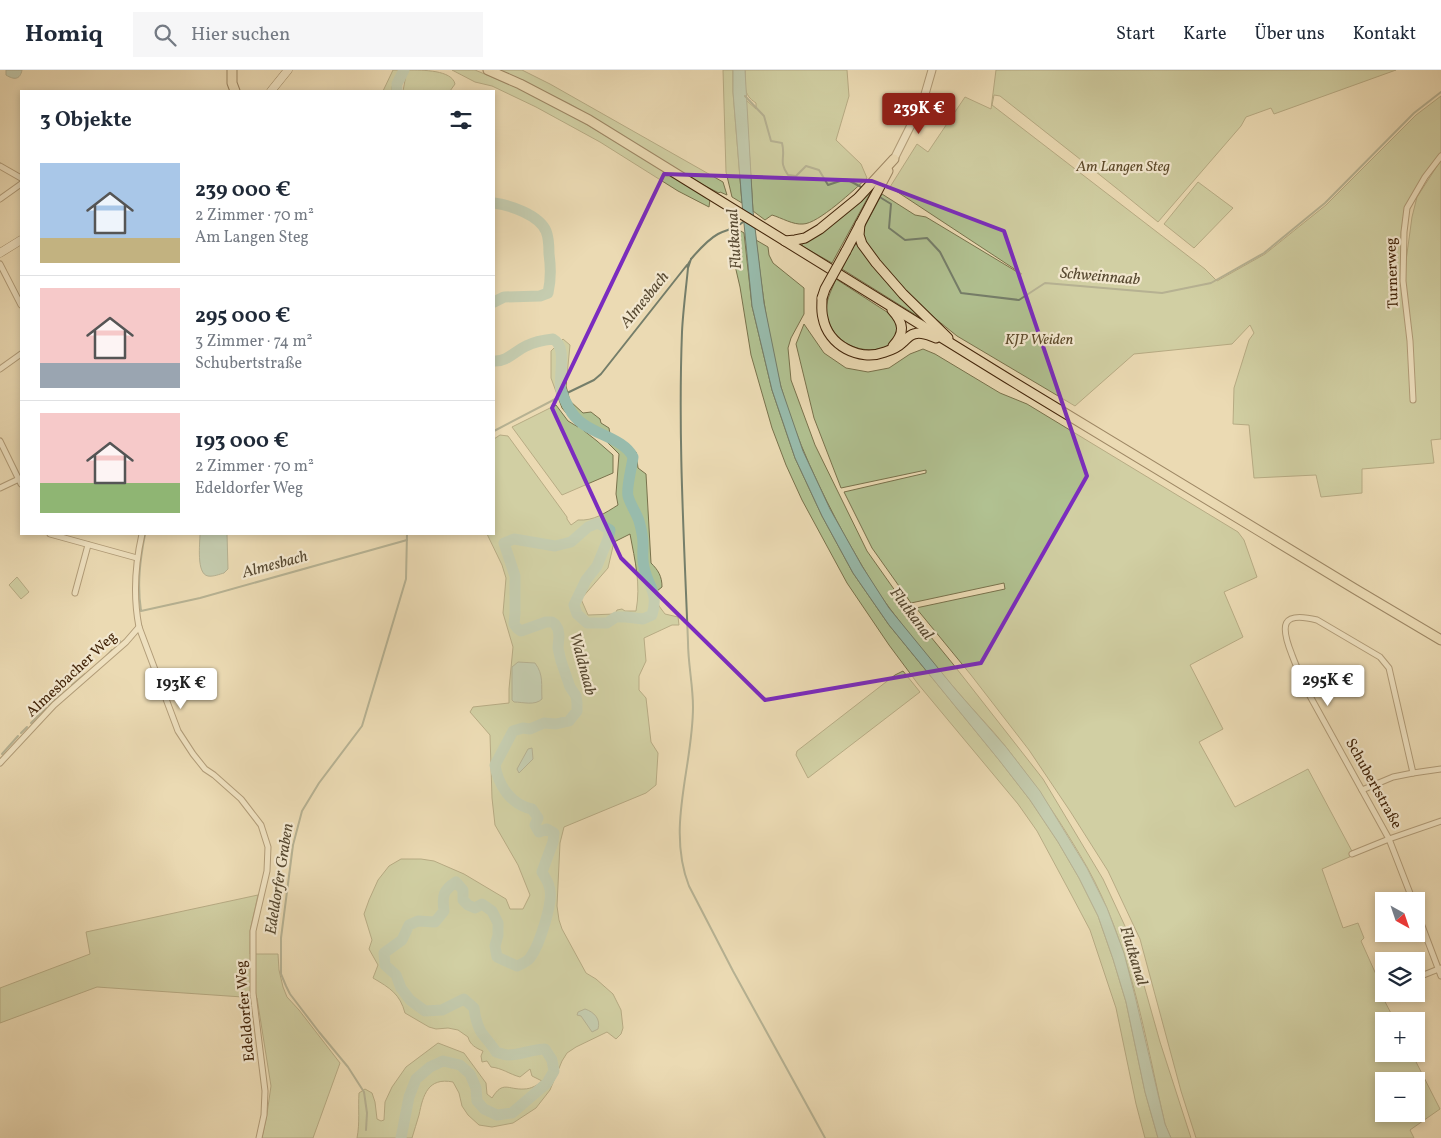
<!DOCTYPE html>
<html lang="de">
<meta charset="utf-8">
<style>
body{margin:0;font-family:Vollkorn,serif;background:#f6f6f7;color:#1f2937;height:100vh;display:flex;flex-direction:column;font-size:19px;white-space:nowrap}
*{box-sizing:border-box;margin:0}
p{font-size:16px;color:#747a83}
.icon{flex:none;width:28px;height:28px;fill:none;stroke:currentColor;stroke-width:2;stroke-linecap:round;stroke-linejoin:round}
.map{position:relative;flex:1;overflow:hidden}
.drawer{position:absolute;left:20px;top:20px;width:475px;height:445px;display:flex;flex-direction:column;background:#fff;border-radius:0px;box-shadow:0 2px 8px #0003}
.drawer>*{flex:none}
.needle{width:32px;rotate:140deg}
.buttons{position:absolute;left:1375px;top:822px;display:grid;gap:10px}
.buttons a{display:grid;place-items:center;width:50px;height:50px;border-radius:0px;background:#fff;box-shadow:0 2px 8px #0003;font-size:25px}
.price{position:absolute;translate:-50% -42px;padding:0 11px;border-radius:5px;background:#fff;color:#222;font-size:16px;line-height:32px;filter:drop-shadow(0 1px 2px #0008)}
.price::after{content:'';position:absolute;left:50%;top:30px;width:15px;height:11px;margin-left:-8px;background:inherit;clip-path:polygon(0 0,100% 0,50% 100%)}
.price.current{background:#8f2418;color:#fff}
ul{padding:0;list-style:none}
li{display:flex;align-items:center;gap:15px;height:125px;padding:0 20px}
li+li{border-top:1px solid #e0e1e3}
li span{display:grid;place-items:center;flex:none;width:140px;height:100px;border-radius:0px;color:#555}
li>.icon{margin-inline-start:auto}
span .icon{width:60px;height:60px;fill:#fffc;stroke-width:1}
li b{font-size:21px}
h2{display:flex;justify-content:space-between;align-items:center;height:60px;padding:0 20px;font-size:21px}
header{display:flex;align-items:center;gap:30px;box-sizing:border-box;height:70px;padding:0 25px;background:#fff;border-bottom:1px solid #e0e1e3}
header strong{font-size:24px}
nav{display:flex;gap:28px;margin-inline-start:auto;font-size:18px}
.search{width:350px;height:45px;background:#f6f6f7;display:flex;align-items:center;gap:12px;box-sizing:border-box;padding:0 18px;border-radius:0px;color:#747a83;font-size:19px}
.map>svg:first-child{display:block}
</style>
<header>
<strong>Homiq</strong>
<div class="search"><svg class="icon" aria-label="search" viewBox="0 0 24 24"><circle cx="10" cy="10" r="6"/><path d="M15 15l6 6"/></svg>Hier suchen</div>
<nav><a>Start</a><a>Karte</a><a>Über uns</a><a>Kontakt</a></nav>
</header>
<div class="map">
<svg width="1441" height="1068" viewBox="0 0 1441 1068">
<rect width="100%" height="100%" fill="#ebdab3"/>
<filter id="stains"><feTurbulence type="fractalNoise" baseFrequency=".004" numOctaves="4"/><feColorMatrix values="0 0 0 0 .2 0 0 0 0 .09 0 0 0 0 .02 0 0 0 .5 -.17"/></filter>
<radialGradient id="worn" r=".72"><stop offset=".6" stop-color="#630" stop-opacity="0"/><stop offset="1" stop-color="#630" stop-opacity=".3"/></radialGradient>
<!-- green -->
<g fill="#b1c191" stroke="#79724c" fill-rule="evenodd">
<polygon points="393,0 399,0 392,17 392,21 383,21"/>
<path d="M408 0C423 0 452 0 455 14L450 21H403L406 5Z"/>
<polygon points="452,0 475,0 518,18 576,48 710,129 709,137 678,121 600,72 536,37 492,16 475,12"/>
<polygon points="500,0 522,0 550,14 723,112 727,125 720,122 719,123 705,116 570,34"/>
<polygon points="723,0 733,0 733,22 742,133 732,127 726,102"/>
<path d="M745 0H847L849 26 836 70 861 94 867 108C855 119 818 154 803 154 793 155 782 148 772 145L765 150 753 141 746 30 756 39V33C742 24 746 16 745 0Z"/>
<path d="M996 0H1396L1274 44 1271 38 1246 47 1241 56 1158 152C1106 109 1053 68 1000 26L994 25 992 35 1205 199 1217 211 1265 184 1326 135 1416 45 1441 26V83L1425 103 1404 144 1401 163V192L1406 191 1412 147 1417 127 1441 90V369L1431 370 1434 393 1362 399V423L1321 427 1316 405 1254 408 1249 355 1233 354 1234 318 1249 270 1254 263 1250 255 1232 274 1134 284 1075 336 957 266 926 241 896 212 864 172 862 164 865 156 882 124 915 145 926 147 1019 203 1022 204 890 117 917 74 928 82 965 27 991 39Z"/>
<polygon points="1198,112 1233,138 1194,178 1164,154"/>
<polygon points="872,120 832,193 802,176 802,172 846,142"/>
<polygon points="733,156 744,163 752,236 772,320 795,388 822,446 853,503 889,555 999,690 1030,730 1058,772 1079,808 1098,846 1113,889 1126,932 1145,1022 1158,1068 1145,1068 1136,1034 1116,938 1090,860 1072,826 1037,761 1018,734 918,614 889,575 847,513 802,430 786,395 772,358 751,285 740,217 730,174 731,166"/>
<path d="M756 170 768 177 769 185 773 193 804 218V244L791 268 788 278 791 310 815 375 867 481 908 539 953 594 1043 709 1103 809 1131 869 1160 972 1191 1068H1171L1165 1054C1145 967 1131 876 1087 797 1063 755 1036 715 1006 677 991 658 973 640 957 621 934 595 912 568 891 540 874 518 860 492 846 468 820 420 796 370 781 317 768 269 762 219 756 170Z"/>
<polygon points="857,174 887,212 927,252 842,199 853,176"/>
<path d="M836 209 890 244C920 282 850 295 831 257 828 251 826 245 826 239 827 228 832 219 836 209Z"/>
<path d="M804 254 824 283 846 298 868 302 889 298 910 284 923 279 935 284 1000 323 1027 334 1238 462 1244 470 1257 507 1224 522 1243 567 1190 595 1223 659 1199 672 1235 737 1308 699 1354 785 1322 799 1343 858 1358 853 1364 868 1361 871 1383 920 1381 924 1395 951H1384V984H1412L1440 1039 1410 1060 1414 1068H1196L1181 1021 1140 869 1108 801 1070 741 1029 680 971 605 916 538 1005 519 1004 513 911 533 872 478 844 422 926 403V400L841 418 814 348 796 274ZM1384 1011H1416V1044H1384Z"/>
<path d="M563 269 570 275 566 316 570 331 583 343 591 342 600 349 601 353 609 358 610 364 636 382 638 398 646 404 651 493C658 500 662 506 662 517L657 521 654 520 659 536 665 544 678 547 679 555H672L644 568 646 591 639 606V620L646 628 651 672 658 683 656 715 646 723 564 757 560 773 557 836 559 850 562 859 586 903 596 909 613 924 621 940 623 958 621 964 616 969 607 962 576 977 567 983 562 991 550 1020 536 1038 513 1053 492 1057 479 1055 468 1045 462 1036 459 1023 453 1012C428 1007 423 1025 419 1045 417 1053 414 1060 412 1068H357C360 1053 358 1038 359 1023L365 1019 372 1023 375 1032 377 1049 381 1051 384 1050 385 1032 392 1017 406 997 438 973 464 983 486 1013 487 1024 492 1028C503 1010 508 1020 524 1019 531 1019 538 1015 542 1011L532 1006 530 999 520 1007C509 1004 502 998 491 997L487 991 482 992 481 986 483 981C476 978 470 975 468 967L458 960 448 958 436 959 429 957 405 943C400 924 390 918 373 908L378 895 369 879 372 870 364 844 369 830 378 810 389 796 401 789H421L434 791 464 804 506 829 510 839H523L530 825 518 795 495 755 492 728 490 665 470 642 473 637 509 633V619L513 577 503 543 506 508 502 495 487 464H494V369L500 365 508 366 567 447V449L571 455 578 450C594 451 605 443 618 435L616 424 619 384 605 370 583 360 597 371 613 385V403L562 425 512 357 556 335 568 351 578 357 562 338 551 308V281ZM630 464C635 491 641 514 636 541H625L622 539 617 540 615 544 588 545 581 529 608 498 614 472Z"/>
<polygon points="17,507 29,522 21,529 9,515"/>
<polygon points="903,601 920,622 808,708 796,685 797,681 895,605"/>
<polygon points="258,825 250,861 250,884 278,884 279,900 283,917 287,927 299,940 340,993 313,1068 262,1068 267,1044 271,1016 257,928 97,917 0,953 0,918 90,884 86,862"/>
</g>
<!-- water -->
<g fill="#98bbac" stroke="#757e6a">
<path d="M6 0H22C20 10 14 10 6 5Z"/>
<polygon points="733,0 745,0 753,141 764,233 781,317 803,381 830,439 862,496 889,538 956,620 1006,677 1040,721 1087,798 1107,838 1124,883 1136,930 1165,1054 1171,1068 1158,1068 1145,1022 1126,932 1113,889 1098,846 1079,808 1058,772 1030,730 999,690 889,555 853,503 822,446 795,388 772,320 752,236 742,133 733,22"/>
<path d="M200 464H227L228 499 224 503C220 504 213 507 208 506 196 504 200 473 200 464Z"/>
<path d="M518 592 535 593C544 605 541 615 542 629 535 636 523 632 514 632L512 630V597Z"/>
<polygon points="532,678 533,689 519,703 517,699 528,679"/>
<path d="M585 939C594 942 601 949 598 959L592 962 581 946 577 945 578 942Z"/>
</g>
<g fill="none" stroke-linecap="round" stroke-linejoin="round">
<!-- stream -->
<g stroke="#757e6a" stroke-width="2">
<path d="M745 26 764 46 771 71 782 73C786 88 778 91 788 105L796 106 806 96 819 100 828 115 846 109 863 118"/>
<polyline points="878,126 891,134 889,158 905,170 927,168 940,182 961,223 1019,230 1045,213 1162,223 1211,213 1264,183 1325,133 1414,43 1441,22"/>
<path d="M691 189 688 198 690 191 687 196 688 198C686 219 683 241 682 262 678 366 684 469 688 572 688 594 693 615 693 637 693 697 666 757 689 816L733 901 825 1068"/>
<path d="M691 189C699 180 707 170 718 164 727 159 734 160 743 152"/>
<polyline points="565,324 594,310 601,304 687,195"/>
<polyline points="494,361 563,325"/>
<path d="M145 464C140 490 137 514 141 541L200 528 407 470"/>
<polyline points="117,575 120,571"/>
<polyline points="106,587 112,580"/>
<polyline points="72,615 85,604"/>
<polyline points="49,635 67,620"/>
<polyline points="31,653 46,638"/>
<polyline points="21,663 27,657"/>
<polyline points="2,684 18,666"/>
<polyline points="366,1060 367,1043 364,1022 348,997 319,962 290,924 286,916 281,904 281,868 293,775 302,741 319,713 362,656 406,509 407,464"/>
</g>
<!-- river -->
<g stroke="#98bbac" stroke-width="11">
<polyline points="397,21 397,14 404,0"/>
<path d="M494 133C510 135 539 145 546 161 549 168 549 177 549 184 551 198 551 210 548 223L540 226 504 227 494 232"/>
<path d="M401 1068 409 1027 416 1009 430 997 443 991 460 995 470 1004 476 1018 477 1031 484 1039 497 1045 512 1043 547 1013 554 1001 552 990 545 979C533 979 521 985 508 985 504 985 500 983 496 982 492 975 486 969 481 962 477 955 475 946 474 938L464 929 442 940 425 941 410 930 401 918 396 905 385 895 384 883 402 870 409 855 418 851 435 852 444 841C442 826 443 820 456 812L463 820V830L468 835 475 838 482 834 492 841 498 853V865L495 876 497 887 517 896C521 894 527 892 530 888 539 876 555 829 549 816 548 811 544 806 542 802L553 772 554 763 547 759 539 762 535 755 538 748 532 739C511 735 498 715 495 695L513 661 523 658 530 659 544 653 556 654 569 651 577 641V633L576 626 570 617 561 591 558 578 559 566 558 559 555 554 552 552H546L521 561 517 558 514 554 515 544V506L504 473 514 469 555 476 571 472 588 457 598 453 610 460 608 469 597 496 586 510 574 535 577 544 587 553H607L616 547H626L643 549 652 545C659 522 648 517 644 497 642 489 643 481 643 474 643 466 641 458 639 451 636 442 630 434 628 426 626 418 632 397 633 387 621 364 582 365 569 338 566 333 563 326 561 320 558 305 568 277 553 269 544 270 534 272 526 276 515 281 507 292 494 291"/>
</g>
<!-- minor casing -->
<g stroke="#6c5133" stroke-width="7">
<g id="minor">
<polyline points="0,96 21,108"/>
<polyline points="0,129 21,114"/>
<polyline points="0,194 21,235"/>
<polyline points="0,299 21,284"/>
<polyline points="1413,330 1410,271 1403,211 1404,162 1407,138 1425,107 1441,86"/>
<polyline points="0,371 21,414"/>
<polyline points="0,418 21,408"/>
<polyline points="50,464 137,488"/>
<path d="M142 464C135 495 133 526 139 557L178 661 193 684 205 699 214 705 241 729 261 755 268 777 267 801 253 861V923L265 1021 264 1045 259 1068"/>
<polyline points="75,523 88,475"/>
<polyline points="0,693 54,635 126,572 139,557"/>
<polyline points="1362,720 1393,707 1413,703 1441,699"/>
<polyline points="1352,784 1389,769 1441,751"/>
<path d="M1413 831 1389 769 1305 617C1301 606 1296 596 1292 585 1280 555 1281 541 1317 550L1380 587 1389 598 1413 703"/>
<polyline points="1416,840 1441,906"/>
<polyline points="1416,908 1441,898"/>
</g>
</g>
<!-- tertiary casing -->
<g stroke="#6c5133" stroke-width="9">
<polyline id="tertiary" points="894,89 923,31 932,0"/>
</g>
<!-- secondary casing -->
<g stroke="#412308" stroke-width="9">
<g id="secondary">
<polyline points="271,21 288,0"/>
<polyline points="0,183 21,170"/>
</g>
</g>
<!-- primary casing -->
<g stroke="#412308" stroke-width="11">
<g id="primary">
<polyline points="232,0 232,13 235,21"/>
<polyline points="488,0 520,14 589,50 1007,308 1355,519 1441,570"/>
<polyline points="860,154 859,165 862,174 876,193 903,224 948,268"/>
<polyline points="785,171 795,170 805,168 820,159 858,128 894,89"/>
<polyline points="846,181 888,101"/>
<path d="M822 228C822 235 821 241 823 248 828 275 859 292 885 282 891 280 898 277 902 273 906 270 909 265 914 264 922 261 930 266 936 268"/>
<path d="M892 240C904 253 905 263 893 276"/>
</g>
</g>
<!-- minor -->
<use href="#minor" stroke="#f2e7ce" stroke-width="5"/>
<!-- tertiary -->
<use href="#tertiary" stroke="#f2e7ce" stroke-width="7"/>
<!-- secondary -->
<use href="#secondary" stroke="#f2e7ce" stroke-width="8"/>
<!-- primary -->
<use href="#primary" stroke="#ebdab3" stroke-width="9"/>
<!-- primary-bridge casing -->
<g stroke="#412308" stroke-width="11" stroke-linecap="butt">
<polyline id="primary-bridge" points="822,228 825,219 846,181"/>
</g>
<!-- primary-bridge -->
<use href="#primary-bridge" stroke="#ebdab3" stroke-width="9"/>
</g>
<!-- marked area -->
<path d="M0 0H1441V1068H0ZM664 104 872 111 1004 161 1087 406 981 593 765 630 621 488 552 338Z" fill="#ebdab3" fill-opacity=".55" fill-rule="evenodd"/>
<path fill="none" stroke="#7b2cbf" stroke-width="4" stroke-linejoin="round" d="M664 104 872 111 1004 161 1087 406 981 593 765 630 621 488 552 338Z"/>
<g text-anchor="middle" dominant-baseline="central" stroke-width="4.5" stroke-linejoin="round" paint-order="stroke">
<!-- park labels -->
<g font-size="15" font-style="italic" fill="#5d4a2a" stroke="#f2e7ce">
<text x="1123" y="97">Am Langen Steg</text>
<text x="1039" y="270">KJP Weiden</text>
</g>
<!-- street labels -->
<g font-size="15" fill="#412308" stroke="#f2e7ce">
<text transform="translate(1393 203) rotate(-92)">Turnerweg</text>
<text transform="translate(72 605) rotate(-43)">Almesbacher Weg</text>
<text transform="translate(1373 714) rotate(61)">Schubertstraße</text>
<text transform="translate(246 941) rotate(-95)">Edeldorfer Weg</text>
</g>
<!-- water labels -->
<g font-size="16" font-style="italic" fill="#574931" stroke="#f2e7ce">
<text transform="translate(735 169) rotate(-94)">Flutkanal</text>
<text transform="translate(1100 207) rotate(5)">Schweinnaab</text>
<text transform="translate(645 230) rotate(-51)">Almesbach</text>
<text transform="translate(275 495) rotate(-15)">Almesbach</text>
<text transform="translate(911 544) rotate(53)">Flutkanal</text>
<text transform="translate(582 594) rotate(75)">Waldnaab</text>
<text transform="translate(280 809) rotate(-81)">Edeldorfer Graben</text>
<text transform="translate(1133 886) rotate(73)">Flutkanal</text>
</g>
</g>
<rect width="100%" height="100%" filter="url(#stains)"/>
<rect width="100%" height="100%" fill="url(#worn)"/>
</svg>
<div class="buttons">
<a><svg class="needle" viewBox="-14 -14 28 28"><path d="M0-13l5 13h-10z" fill="#e53935"/><path d="M0 13l5-13h-10z" fill="#747a83"/></svg></a>
<a><svg class="icon" aria-label="layers" viewBox="0 0 24 24"><path d="M12 4l9 5-9 5-9-5zM3 14l9 5 9-5"/></svg></a>
<a>+</a>
<a>−</a>
</div>
<b class="price current" style="left:919px;top:65px">239K €</b>
<b class="price" style="left:1328px;top:637px">295K €</b>
<b class="price" style="left:181px;top:640px">193K €</b>
<section class="drawer">
<h2>3 Objekte<svg class="icon" aria-label="filters" viewBox="0 0 24 24"><path d="M4 7h16M4 17h16"/><circle cx="9" cy="7" r="2"/><circle cx="15" cy="17" r="2"/></svg></h2>
<ul>
<li><span style="background:linear-gradient(#a9c7e8 75%,#c2b280 0)"><svg class="icon" aria-label="home" viewBox="0 0 24 24"><path d="M3 11l9-7 9 7M6 9v11h12V9"/></svg></span><div><b>239 000 €</b><p>2 Zimmer · 70 m²</p><p>Am Langen Steg</p></div></li>
<li><span style="background:linear-gradient(#f6c9c9 75%,#9aa5b1 0)"><svg class="icon" aria-label="home" viewBox="0 0 24 24"><path d="M3 11l9-7 9 7M6 9v11h12V9"/></svg></span><div><b>295 000 €</b><p>3 Zimmer · 74 m²</p><p>Schubertstraße</p></div></li>
<li><span style="background:linear-gradient(#f6c9c9 70%,#8fb573 0)"><svg class="icon" aria-label="home" viewBox="0 0 24 24"><path d="M3 11l9-7 9 7M6 9v11h12V9"/></svg></span><div><b>193 000 €</b><p>2 Zimmer · 70 m²</p><p>Edeldorfer Weg</p></div></li>
</ul>
</section>
</div>
